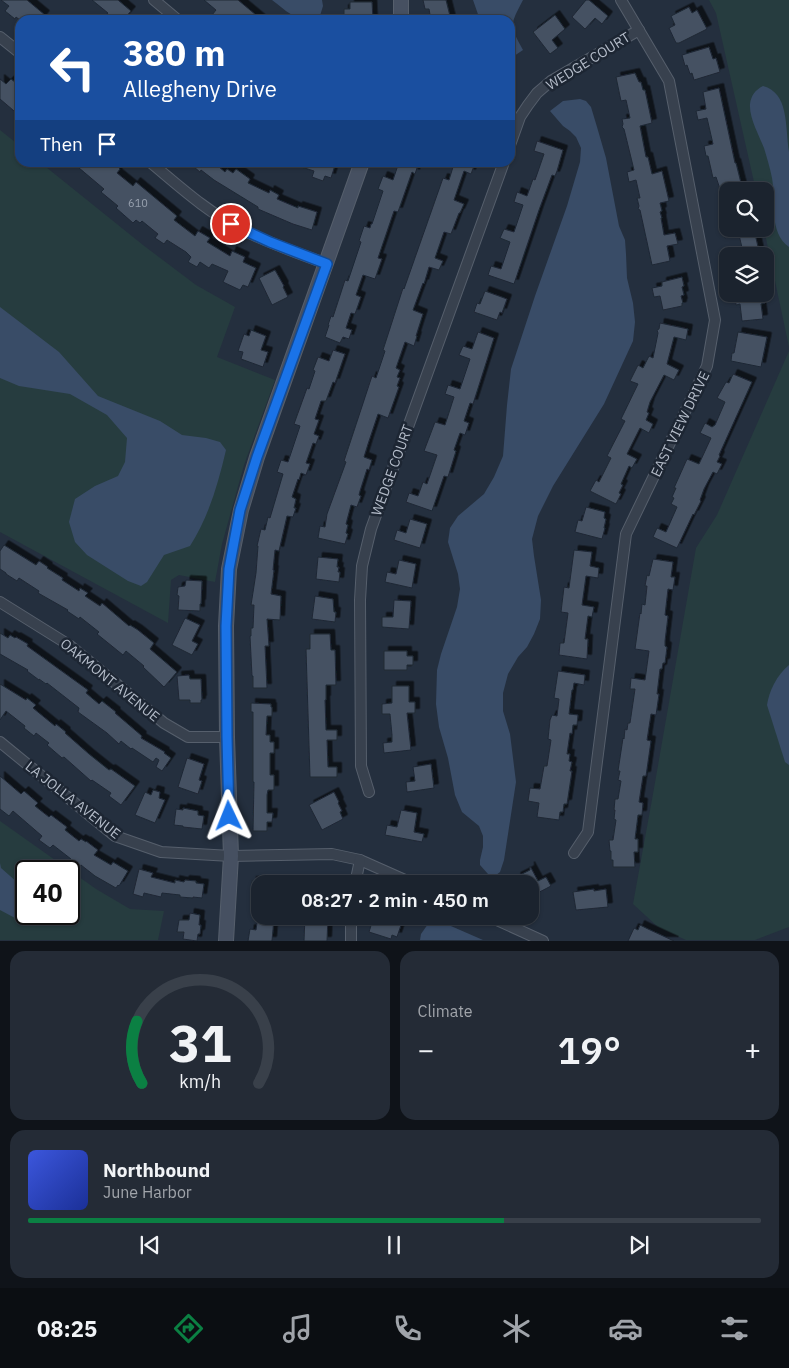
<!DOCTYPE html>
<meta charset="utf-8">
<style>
body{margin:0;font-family:"IBM Plex Sans",sans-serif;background:#242b36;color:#f1f3f6;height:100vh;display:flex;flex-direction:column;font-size:19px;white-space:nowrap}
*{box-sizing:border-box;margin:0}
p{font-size:16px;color:#a0a4aa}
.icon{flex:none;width:28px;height:28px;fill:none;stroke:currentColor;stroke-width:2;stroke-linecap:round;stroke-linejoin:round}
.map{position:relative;height:941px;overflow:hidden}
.sheet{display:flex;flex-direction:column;gap:10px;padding:10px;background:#0f1319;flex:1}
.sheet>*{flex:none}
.banner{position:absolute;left:15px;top:15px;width:500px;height:152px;border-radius:15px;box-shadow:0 1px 4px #0004,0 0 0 1px #39404a;background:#1a4fa0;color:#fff;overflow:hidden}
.controls{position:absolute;left:719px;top:182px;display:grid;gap:10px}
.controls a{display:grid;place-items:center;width:55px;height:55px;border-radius:10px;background:#1b232e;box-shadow:0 1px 4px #0004,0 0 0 1px #39404a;font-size:25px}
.speed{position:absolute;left:15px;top:860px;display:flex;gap:10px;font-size:25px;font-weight:700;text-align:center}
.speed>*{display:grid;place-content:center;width:65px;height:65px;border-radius:50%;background:#1b232e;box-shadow:0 1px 4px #0004,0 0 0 1px #39404a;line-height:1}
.speed .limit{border:2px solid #111;border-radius:8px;background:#fff;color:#111}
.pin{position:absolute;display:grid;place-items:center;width:42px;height:42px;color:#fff;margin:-21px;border:2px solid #fff;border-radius:50%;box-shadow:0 1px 5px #0007}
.me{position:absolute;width:55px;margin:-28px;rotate:358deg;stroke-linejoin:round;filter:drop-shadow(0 0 4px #0008)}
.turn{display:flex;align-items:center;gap:18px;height:105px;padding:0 25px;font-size:22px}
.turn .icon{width:65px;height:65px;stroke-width:2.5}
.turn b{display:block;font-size:35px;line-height:42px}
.then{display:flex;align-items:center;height:48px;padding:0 25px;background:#0003;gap:10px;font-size:19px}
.big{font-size:38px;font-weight:600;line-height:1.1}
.sheet .widget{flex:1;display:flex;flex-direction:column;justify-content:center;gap:8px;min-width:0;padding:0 18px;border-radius:15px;background:#242b36}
.sheet .dial{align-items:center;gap:0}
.dial svg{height:130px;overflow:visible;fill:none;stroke:#39404a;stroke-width:7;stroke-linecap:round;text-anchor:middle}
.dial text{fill:#f1f3f6;stroke:none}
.song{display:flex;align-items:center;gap:15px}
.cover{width:60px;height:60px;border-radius:8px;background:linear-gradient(135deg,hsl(230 70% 55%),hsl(230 70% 35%))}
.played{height:5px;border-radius:2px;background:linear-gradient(90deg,#0b8043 65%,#39404a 65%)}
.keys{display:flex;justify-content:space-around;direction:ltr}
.heat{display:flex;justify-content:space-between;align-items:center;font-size:28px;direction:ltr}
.sheet .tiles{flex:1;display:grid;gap:10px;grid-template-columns:1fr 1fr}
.widget:last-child{grid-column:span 2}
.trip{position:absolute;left:251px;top:875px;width:288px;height:50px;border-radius:15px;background:#1b232e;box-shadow:0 1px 4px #0004,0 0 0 1px #39404a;font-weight:600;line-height:50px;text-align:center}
.tabs{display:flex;height:80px;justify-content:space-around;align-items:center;background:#0b0e12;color:#a0a4aa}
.tabs .icon{width:35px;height:35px}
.tabs .current{color:#0b8043}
.tabs b{font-size:22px;color:#f1f3f6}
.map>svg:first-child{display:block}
.green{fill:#263c3f;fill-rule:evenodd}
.water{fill:#394c67}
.building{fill:#455162;stroke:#1f2835;filter:url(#shadow)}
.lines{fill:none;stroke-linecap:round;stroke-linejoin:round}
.street-casing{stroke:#565f6c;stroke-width:12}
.secondary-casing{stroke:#565f6c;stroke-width:16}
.street{stroke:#38414e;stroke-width:10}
.secondary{stroke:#465061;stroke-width:14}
.route-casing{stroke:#114b97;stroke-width:12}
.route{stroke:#1a73e8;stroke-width:9}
.labels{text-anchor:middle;stroke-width:5;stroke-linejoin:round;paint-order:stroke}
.number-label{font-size:11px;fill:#98a1af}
.street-label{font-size:14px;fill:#b4bcc9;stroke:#1d2633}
</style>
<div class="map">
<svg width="789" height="941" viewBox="0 0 789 941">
<defs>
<filter id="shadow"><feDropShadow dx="4.5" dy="-4.5" stdDeviation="0" flood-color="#0009"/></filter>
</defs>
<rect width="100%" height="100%" fill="#242f3e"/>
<g class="green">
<path d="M709 0H789V347L764 229H765V191H756L716 13Z"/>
<path d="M0 130 20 146V162L41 163 143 245 196 285 235 307 217 357 275 380 244 465 222 544 215 582 179 575 171 580 168 623 0 532Z"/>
<path d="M789 351V927L755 940H686L658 927 633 904 653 794 696 548 717 515Z"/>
<path d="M0 821 96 889 130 909 164 911 158 940H0ZM26 871H69V914H26Z"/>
</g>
<g class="water">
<path d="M272 0H322L323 6 319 19C296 22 289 13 272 0Z"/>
<path d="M473 0H523C510 25 509 25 523 50L514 56H510V20H480Z"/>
<path d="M763 86C789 93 785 125 789 152V247C768 232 776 200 772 178 770 168 767 158 764 148 759 135 749 118 750 104 751 96 755 90 763 86Z"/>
<path d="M580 99 586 101 591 107 597 127 606 158 619 226 625 240 626 254 627 278 633 303 635 322 633 341 604 404 553 486 538 516 532 539 534 556 541 600 540 619 534 634 527 647 518 657 508 674 503 693V711L510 734 516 782 504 860 500 872 495 876 488 874 480 865V860L483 847V836L479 826 462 812 455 795 448 758 439 727 436 704 437 670 441 654 457 607 460 589 458 574 448 542 450 528 458 516 484 494 494 477 503 456 507 405 511 369 535 296 567 206 580 162 581 148 576 137 570 131 563 126 550 111 563 101Z"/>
<path d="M0 307 59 352 98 396 160 421 182 435 206 438 220 442 226 450C218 484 209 516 190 546L164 555 147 582 141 586 128 581 87 555 75 542 69 522 75 499 95 486 118 476 125 462 127 438 107 415 70 394 19 386 0 378Z"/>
<path d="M789 665V765L785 762 767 705C769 691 777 675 789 665Z"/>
<path d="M0 863 1 868 26 890V914H50L26 918H15L0 910Z"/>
<path d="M444 923 483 940H420L421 934 428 924Z"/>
</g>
<g class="building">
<path d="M1 0H27L45 15 41 20H20L16 17 15 19 5 11 9 6Z"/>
<path d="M92 0H118L131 11 123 20H102L108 13Z"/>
<path d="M204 0H238L262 20H218L212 15 216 10Z"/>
<path d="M423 0H446L451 20H431L429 9H425Z"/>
<path d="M586 0H589L608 16 602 24 595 18 585 29 572 17Z"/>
<path d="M350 2H372L373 20H344V9H350Z"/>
<path d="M689 7 692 13 697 10 707 29 679 43H676L669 28 675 25 671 16Z"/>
<path d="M555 15 565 29 552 40 558 48 550 54 533 32Z"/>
<path d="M709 47 713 59 716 58 720 72 694 80 692 73 690 74 687 65 685 66 682 55Z"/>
<path d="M635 73 639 82H641L643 90H645L652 123 640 126 646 157H648L652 174 662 171 669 201 660 203 662 211 660 212 662 218H661L664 235 675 233 678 244 667 246 670 261 652 265 640 210 638 209 639 206 637 198H640L636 180 629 182 627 172 634 170 624 129 622 127 623 124 622 119 630 118 626 100 621 101 616 77Z"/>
<path d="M0 79 6 84 11 79 20 86V116L0 99Z"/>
<path d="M719 88 735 163H736L743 191 721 192 716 177 713 178 708 156H706L704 146 713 144 707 118 698 120 696 111 706 109 703 92Z"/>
<path d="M537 141 563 150 557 171 555 176 552 175 539 210 514 284 488 275 491 266 501 269 510 242 500 238 504 229 514 232 523 205 514 202 517 192 527 196 533 179 535 180 544 154 534 151Z"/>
<path d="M72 162H113L120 169 117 173 133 186 136 182 177 216 174 220 195 236 198 231 210 238 207 242 230 256 232 251 245 257 243 262 256 268 248 287 243 285 240 290 223 282 228 271 212 264 209 268 200 262 197 267 188 262 191 257 186 252 167 240 164 244 155 238 158 234 142 221 140 223 136 220 133 223 116 208 118 206 101 192 104 189Z"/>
<path d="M188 162H213L225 172 227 169 233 173 236 169 250 179 248 183 269 193 270 190 279 195 277 199 298 208V206L317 212 312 230 293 224 258 209V207L214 180 201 170 200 172Z"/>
<path d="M292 162H336L331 178 325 176 323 181 312 177 314 171 292 164Z"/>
<path d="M399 162H419L415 174 412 172 398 212 394 211 378 258 382 259 375 279 363 275 356 295 361 297 355 314 351 313 346 328 352 330 349 339 343 337 340 343 325 337 329 325H328L331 316 333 317 345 280 348 281 361 242 359 241 364 226 370 228 371 224H372L383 191 378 189 383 176 393 180Z"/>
<path d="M443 162H470L469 165 474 166 471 174 464 171 454 200 464 204 460 213H459L451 234 444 232 435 258 443 261 439 270 429 267 424 284 423 283 413 310 423 314 416 336H417L414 346 405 342 396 368 400 370 397 377 400 378 397 386 399 387 388 418 378 414 368 444 364 457 372 460 369 470 367 469 360 491 359 495 361 496 357 507 351 505 346 524 348 525 346 533 348 534 345 544 318 538 320 526 325 527 327 514 346 462 344 461 372 376 376 378 385 351 383 350 403 288 404 289 443 178 449 180 453 167 443 164Z"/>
<path d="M723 229H754L760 256H744L739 235 725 238Z"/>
<path d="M275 270 284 286 283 287 288 297 272 305 259 278Z"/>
<path d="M682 277 684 286 682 287 684 295 681 296 683 303H682V306L663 310 660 296 654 297 652 288 662 286V282Z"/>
<path d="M485 291 507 299 502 313 500 312 497 320 474 312 477 303 480 304Z"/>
<path d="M735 294H764L765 303 761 304 763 319 742 321 740 304 736 305Z"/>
<path d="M660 323 688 329 686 340 674 337 667 364 679 370 674 380 664 375 650 402 647 412 649 413 646 420 653 424 649 433 640 428 627 454 637 459 632 468 629 466 621 484 623 485 619 493 621 494 616 504 590 491 596 480 599 482 611 458 607 456 625 421 621 419 638 384 630 381 638 365 643 368 649 356 653 358 658 333 657 330 659 329Z"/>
<path d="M251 330 266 336 261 350 268 352 263 367 241 359 243 352 238 351 244 334 249 336Z"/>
<path d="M478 332 494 338 473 404 470 403 464 421 469 423 465 435 460 433 454 450 456 451 448 477 444 476 432 511 406 502 409 493 418 496 423 482 427 484 437 455 424 451 435 422 445 425 454 397 445 394 448 385 460 389 470 359 459 355 463 346 472 349Z"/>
<path d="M738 332 767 337 761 367 731 361 732 353H734Z"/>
<path d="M333 350 345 354 335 383 333 382 326 401H321L315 419 319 420 314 434 319 436 316 444 313 443 306 463 310 464 306 475 301 473 299 480 298 479 292 497 296 499 294 508H296L293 517 287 516 279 551 275 550 273 570H274L271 594 281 596 280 620 267 619 269 646H265L267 688H253V676H252L250 636H251V628H253L254 605H251L256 573 258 546H257L261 529 265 530 268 517 270 518 283 474 277 472 281 460 288 462 300 426 294 424 307 388 309 389 315 371 313 370 318 357 329 361Z"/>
<path d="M733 374 752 382 719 455 720 456 717 462 722 464 717 474 713 472 704 489 700 500 701 501 694 515 693 514 677 548 653 537 657 528 666 532 677 507 671 504 674 498 672 497 676 488H674L687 459 699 464 711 438 700 433 705 423 712 427 715 425 725 402 717 398 726 382 729 383Z"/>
<path d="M586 507 605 512 604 518 606 519 604 528H605L602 539 575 532 578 520 582 521Z"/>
<path d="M410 519 427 524 420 548 394 540 397 530 406 533Z"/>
<path d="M4 545 36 565 39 561 48 567 47 568 63 578 62 580 79 591 80 588 88 593 85 596 100 606 102 603 129 626 130 625 138 630 154 643 150 649 177 672 164 687 143 667 144 666 126 651 123 655 97 634 99 632 80 617 79 619 67 611 68 610 38 593 39 591 19 578 17 581 6 574V573L0 569V551Z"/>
<path d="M574 550 592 552 590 566 599 568 598 578 586 576 582 605 594 607 592 617 588 616 585 639H588L587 659 559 655 560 643H564L568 613 561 612 564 587 569 588Z"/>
<path d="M318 557 338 559 337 567H339L338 572H340L339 582 316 579Z"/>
<path d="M653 559 673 562 671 577H675L673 590 668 589 665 615 668 616 665 641V646L667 647 665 663H663L662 669H660L657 694H659L656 715 651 714 647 740 651 741 646 776H643L639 802 643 803 642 815H638L635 839H638V852H634L635 867H613V860H611V851H610L609 840H613L616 820 614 819 615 810H614L615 799H618L621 781 618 780 620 771H618L623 738 624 739 625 729 627 730 628 723H630L635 689H630L631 678 645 680 649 651 635 649 640 613 641 614 642 604 645 605 647 586H645L647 575 649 576Z"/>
<path d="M399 560 416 564 412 588 385 582 387 572 396 574Z"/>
<path d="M186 580 202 581 201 604H200V611L178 610 179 596 177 595 178 587 185 586Z"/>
<path d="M315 596 333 599 334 612H336L335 622 312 619Z"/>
<path d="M394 600 411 601 409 629 382 627V617H393Z"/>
<path d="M185 618 200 625 192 641 198 644 192 655 172 645Z"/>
<path d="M0 633 8 638 10 635 15 638 16 637 28 644 27 646 88 690 86 693 99 704 102 701 116 712 115 713 142 736 141 738 165 752 164 753 171 758 162 771 156 767 159 760 156 758 153 762 132 748 131 749 121 741 119 744 107 733 78 712 79 708 47 683 46 684 39 679V680L27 671 28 670 0 654Z"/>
<path d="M310 634H330L331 650H335L336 685H326V700H325L326 730H337V740H327L328 767H337V777H310L306 649H310Z"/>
<path d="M384 651H407V656H413V665H407V670H384Z"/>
<path d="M558 671 585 675 584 685 574 683 573 690H572L569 714 578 715 577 725H573L572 734 570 733 567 754H570L569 761 572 762 570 771H572L567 804H564L563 812H560L559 820 537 817 539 803 528 801 530 788 540 789 544 766H547L551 740 548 739 550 720 552 715 557 716 559 699 554 698Z"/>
<path d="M189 675 190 679H201L202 700H201V703H190V700H179L177 676Z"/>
<path d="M0 684 26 700 27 698 36 705 33 708 55 726 56 724 66 732 65 733 89 754 109 770 111 769 135 786 121 805 109 796 111 793 92 780 91 781 64 757 62 758 47 745 49 743 36 733 34 736 24 728 25 726 6 711 0 720Z"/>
<path d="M392 686H409V702H415V713H407L411 750 384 753 383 743 392 742V735L390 714H382V704L392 703Z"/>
<path d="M251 703 271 704V707H272V716H267L266 735H270V742H274V753H270V775H274V790H268L267 795V813H273L272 822H267V831H253L254 782H253V712H251Z"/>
<path d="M187 758 204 764 199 780 202 781 198 794 178 787Z"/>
<path d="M431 764 434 788 407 792 406 782 415 781 413 767Z"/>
<path d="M0 776 21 794 24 791 38 803 35 806 49 817 51 815 67 827 65 830 79 841 81 839 86 842V841L98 850 94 855 111 865 113 862 128 871 119 886 118 885 116 888 95 876 81 865 78 869 69 862 71 859 53 845 50 848 39 840 42 836 13 811 9 816 0 809Z"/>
<path d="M153 790 160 792 159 798 165 800 155 823 135 815 145 792 151 795Z"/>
<path d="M334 792 339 802 338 803 342 811 340 812 343 819 322 830 309 805Z"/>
<path d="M183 808 198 811V815L204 816 202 829 183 827V826L174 825 176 809 183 810Z"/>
<path d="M401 810 417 813 414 832 424 834 422 842 385 835 387 825 397 827Z"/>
<path d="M530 866 538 881 546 877 551 886 530 897V884H520L516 877 530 870Z"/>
<path d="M139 869 153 873 151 877 175 883V880L184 882 185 880 196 881V883L204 884 202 898 193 897V898L180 897V895L162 893 161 897 144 893 143 897 133 894Z"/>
<rect x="252" y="881" width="8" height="20"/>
<path d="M594 889V891L606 889 608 907 576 910 573 892Z"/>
<path d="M190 913 200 915 199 925H201L200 934H198L197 941 183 939 184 932H177L179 920H189Z"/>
<path d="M258 916 274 918 272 941H248L250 929 256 930Z"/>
<path d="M305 916H328L327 941H304Z"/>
<path d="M374 916H404L397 937 392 935 391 939 369 932Z"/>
<path d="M640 925 648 929 674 941H628L634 928 638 930Z"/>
</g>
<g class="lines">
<g class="street-casing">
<g id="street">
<path d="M154 0 178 20"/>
<path d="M0 37 20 53"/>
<path d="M510 145 520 117 528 105 537 93 551 81 639 30"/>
<path d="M150 162C179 186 207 212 241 229 268 243 298 253 327 264"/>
<path d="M0 602 69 645 164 723 188 737H227"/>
<path d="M0 742 115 836 161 852 231 856 332 854 360 860 414 884"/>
<path d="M369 792 361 766 360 600 362 566 371 529 504 162"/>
<path d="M574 853 588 832 626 534 707 366 715 320 669 81 621 0"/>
<path d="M355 884 360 860"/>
<path d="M488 916 543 941"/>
<path d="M351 941V916"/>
</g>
</g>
<g class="secondary-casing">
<g id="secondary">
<path d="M401 0V20"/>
<path d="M226 941 231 856 227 737 226 626 229 569 241 510 257 457 362 162"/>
</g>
</g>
<use href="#street" class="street"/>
<use href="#secondary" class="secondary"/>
</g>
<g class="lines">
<g class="route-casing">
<path id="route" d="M229 816 227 737 226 626 229 569 240 510 257 457 327 264 270 242 231 224"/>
</g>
<use href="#route" class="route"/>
</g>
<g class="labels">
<g class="number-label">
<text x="138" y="207">610</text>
</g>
<g class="street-label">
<text transform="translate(588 61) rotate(-32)" y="5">WEDGE COURT</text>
<text transform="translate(680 424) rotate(-64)" y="5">EAST VIEW DRIVE</text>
<text transform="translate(392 470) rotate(-70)" y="5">WEDGE COURT</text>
<text transform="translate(110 680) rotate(39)" y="5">OAKMONT AVENUE</text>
<text transform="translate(73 800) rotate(38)" y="5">LA JOLLA AVENUE</text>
</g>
</g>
</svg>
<div class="controls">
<a><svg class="icon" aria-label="search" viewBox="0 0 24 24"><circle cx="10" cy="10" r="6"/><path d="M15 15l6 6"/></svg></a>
<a><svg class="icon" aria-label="layers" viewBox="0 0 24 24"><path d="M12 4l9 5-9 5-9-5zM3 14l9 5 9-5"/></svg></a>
</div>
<div class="speed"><div class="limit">40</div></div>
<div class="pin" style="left:231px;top:224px;background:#d93025"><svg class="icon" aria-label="arrive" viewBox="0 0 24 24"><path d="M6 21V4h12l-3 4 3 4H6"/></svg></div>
<svg class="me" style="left:229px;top:816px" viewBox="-20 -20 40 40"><path d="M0-17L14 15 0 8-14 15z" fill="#1a73e8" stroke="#fff" stroke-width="4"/></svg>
<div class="trip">08:27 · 2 min · 450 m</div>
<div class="banner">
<div class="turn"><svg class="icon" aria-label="left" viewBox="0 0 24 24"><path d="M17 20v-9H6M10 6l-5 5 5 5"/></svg><div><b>380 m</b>Allegheny Drive</div></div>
<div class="then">Then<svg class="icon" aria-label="arrive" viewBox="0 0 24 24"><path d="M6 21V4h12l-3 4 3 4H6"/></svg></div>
</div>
</div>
<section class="sheet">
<div class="tiles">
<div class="widget dial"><svg viewBox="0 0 100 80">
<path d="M14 69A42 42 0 1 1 86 69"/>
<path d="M14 69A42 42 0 0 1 11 31" stroke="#0b8043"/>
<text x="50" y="56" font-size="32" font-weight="700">31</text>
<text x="50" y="72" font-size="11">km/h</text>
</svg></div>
<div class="widget"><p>Climate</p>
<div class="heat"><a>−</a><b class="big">19°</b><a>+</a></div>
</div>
<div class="widget">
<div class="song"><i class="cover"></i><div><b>Northbound</b><p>June Harbor</p></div></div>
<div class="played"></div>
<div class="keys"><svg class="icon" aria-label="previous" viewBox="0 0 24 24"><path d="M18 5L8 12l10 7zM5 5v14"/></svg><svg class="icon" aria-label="pause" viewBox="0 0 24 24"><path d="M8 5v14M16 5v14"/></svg><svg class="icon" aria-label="next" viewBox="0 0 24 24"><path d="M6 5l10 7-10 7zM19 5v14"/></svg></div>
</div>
</div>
</section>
<nav class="tabs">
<b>08:25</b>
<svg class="icon current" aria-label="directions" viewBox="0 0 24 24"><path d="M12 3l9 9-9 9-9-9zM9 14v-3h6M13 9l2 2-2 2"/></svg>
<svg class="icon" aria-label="music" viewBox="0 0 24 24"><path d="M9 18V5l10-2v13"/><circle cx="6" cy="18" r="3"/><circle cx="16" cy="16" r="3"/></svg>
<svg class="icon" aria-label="phone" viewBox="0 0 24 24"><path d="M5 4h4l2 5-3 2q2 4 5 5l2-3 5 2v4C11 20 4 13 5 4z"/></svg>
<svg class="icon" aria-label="climate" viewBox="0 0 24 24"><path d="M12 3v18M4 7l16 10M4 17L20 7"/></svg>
<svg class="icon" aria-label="car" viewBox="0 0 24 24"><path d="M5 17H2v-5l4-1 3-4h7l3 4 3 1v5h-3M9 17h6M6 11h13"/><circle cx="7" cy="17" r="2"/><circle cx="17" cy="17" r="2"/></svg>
<svg class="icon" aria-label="filters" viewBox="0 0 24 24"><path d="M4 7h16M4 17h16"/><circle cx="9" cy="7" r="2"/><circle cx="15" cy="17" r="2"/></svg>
</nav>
